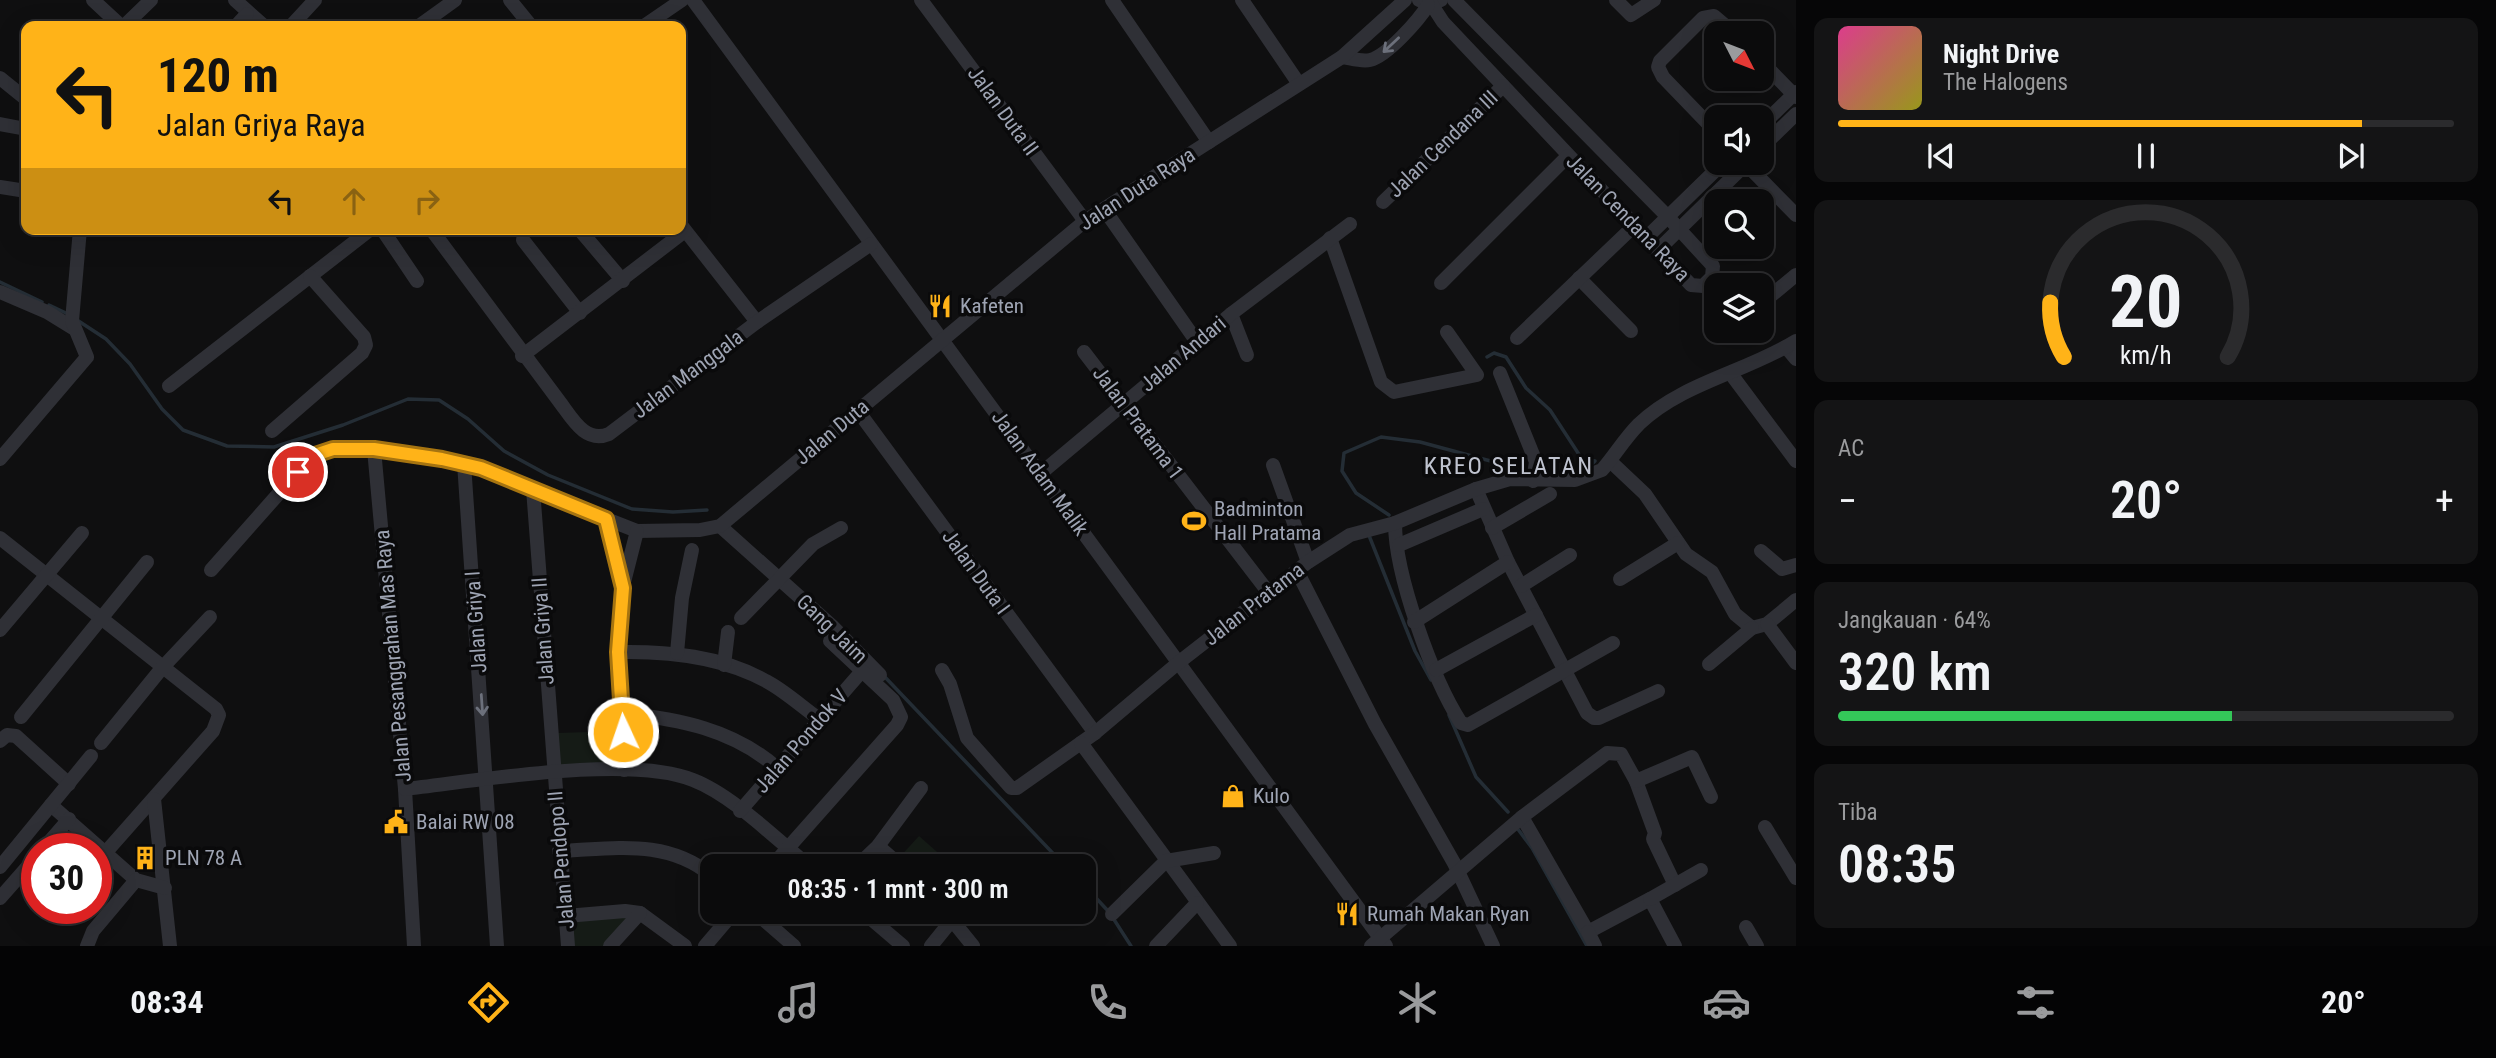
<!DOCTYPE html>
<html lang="id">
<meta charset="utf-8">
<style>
body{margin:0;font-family:"Roboto Condensed",sans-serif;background:#141415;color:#f1f3f6;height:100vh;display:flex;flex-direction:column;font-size:26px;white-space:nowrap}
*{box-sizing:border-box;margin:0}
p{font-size:23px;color:#9a9b9d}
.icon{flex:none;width:38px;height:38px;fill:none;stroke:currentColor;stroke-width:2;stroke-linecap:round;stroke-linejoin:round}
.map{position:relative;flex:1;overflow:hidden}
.details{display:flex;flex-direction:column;gap:18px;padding:18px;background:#060607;width:700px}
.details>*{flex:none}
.banner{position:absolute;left:21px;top:21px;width:665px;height:214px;border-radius:14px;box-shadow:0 7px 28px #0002,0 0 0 2px #2b2b2d;background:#ffb318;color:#111;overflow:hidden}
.needle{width:46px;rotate:132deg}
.controls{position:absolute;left:1704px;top:21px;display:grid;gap:14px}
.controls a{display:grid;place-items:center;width:70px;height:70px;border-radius:14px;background:#0b0b0c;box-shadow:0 7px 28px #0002,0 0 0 2px #2b2b2d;font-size:35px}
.speed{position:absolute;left:21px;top:833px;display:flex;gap:14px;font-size:35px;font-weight:700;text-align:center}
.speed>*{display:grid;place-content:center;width:91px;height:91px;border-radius:50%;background:#0b0b0c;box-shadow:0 7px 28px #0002,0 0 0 2px #2b2b2d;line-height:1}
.speed .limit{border:10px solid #d22;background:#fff;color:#111}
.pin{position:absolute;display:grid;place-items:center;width:60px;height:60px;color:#fff;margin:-30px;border:4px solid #fff;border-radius:50%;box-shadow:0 2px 7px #0007}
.me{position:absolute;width:77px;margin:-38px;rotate:357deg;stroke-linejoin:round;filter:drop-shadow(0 0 5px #0008)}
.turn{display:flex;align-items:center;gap:24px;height:147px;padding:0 21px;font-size:32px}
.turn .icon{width:91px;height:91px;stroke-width:2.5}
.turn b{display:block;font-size:49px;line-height:60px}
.lanes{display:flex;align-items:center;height:66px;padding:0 21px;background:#0003;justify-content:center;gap:35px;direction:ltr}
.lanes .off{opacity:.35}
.big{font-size:52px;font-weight:600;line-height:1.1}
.details .card{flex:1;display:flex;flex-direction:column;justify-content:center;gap:10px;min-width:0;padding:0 24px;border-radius:14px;background:#141415}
.details .dial{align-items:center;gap:0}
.dial svg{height:182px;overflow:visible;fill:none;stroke:#2b2b2d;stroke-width:7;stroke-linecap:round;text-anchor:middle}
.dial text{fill:#f1f3f6;stroke:none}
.song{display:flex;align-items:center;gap:21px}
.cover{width:84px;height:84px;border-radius:10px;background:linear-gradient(135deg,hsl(330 70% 55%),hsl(60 70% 35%))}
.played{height:7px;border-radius:4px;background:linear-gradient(90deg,#ffb318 85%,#2b2b2d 85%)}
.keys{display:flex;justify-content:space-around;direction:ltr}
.heat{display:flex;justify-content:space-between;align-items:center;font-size:38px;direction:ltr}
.charge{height:10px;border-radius:5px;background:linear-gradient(90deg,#34c759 64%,#2b2b2d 0)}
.trip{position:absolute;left:700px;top:854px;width:396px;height:70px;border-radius:14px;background:#0b0b0c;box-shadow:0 7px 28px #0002,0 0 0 2px #2b2b2d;font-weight:600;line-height:70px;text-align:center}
.tab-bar{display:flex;height:112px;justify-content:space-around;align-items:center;background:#040405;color:#9a9b9d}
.tab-bar .icon{width:49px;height:49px}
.tab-bar .current{color:#ffb318}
.tab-bar b{font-size:32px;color:#f1f3f6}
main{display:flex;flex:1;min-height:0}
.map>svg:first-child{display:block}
.green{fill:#151b16}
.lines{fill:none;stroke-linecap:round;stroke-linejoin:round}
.stream{stroke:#242d35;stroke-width:3.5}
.minor{stroke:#2f3036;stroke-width:14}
.oneway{stroke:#6c707b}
.route-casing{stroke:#a67410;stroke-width:18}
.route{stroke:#ffb318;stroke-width:12}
.labels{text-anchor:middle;stroke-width:7;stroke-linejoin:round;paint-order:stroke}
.street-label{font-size:21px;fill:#9ea4b3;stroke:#0a0a0b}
.poi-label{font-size:21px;fill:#9ea4b3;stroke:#0a0a0b;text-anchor:start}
.quarter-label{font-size:24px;letter-spacing:2px;fill:#bfc3cf;stroke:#0a0a0b}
</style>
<main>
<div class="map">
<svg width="1796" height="946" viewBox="0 0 1796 946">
<rect width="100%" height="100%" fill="#0f0f10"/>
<g class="green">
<path d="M618 731V766L559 770 557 733Z"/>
<path d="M919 836 953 866H907L898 859Z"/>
<path d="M634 915 607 946H571L569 918Z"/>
</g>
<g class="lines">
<g class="stream">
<path d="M0 282 42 302"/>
<path d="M49 305 68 314"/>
<path d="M77 320 106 339 130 364 162 409 183 430 227 446 274 447 343 425 408 399 439 400 468 419 504 451 548 475 632 509 673 512 707 510"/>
<path d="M1487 357 1494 353 1506 357 1526 388 1550 410 1582 459 1595 461 1586 470"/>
<path d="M1389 515 1356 493 1342 471 1344 453 1381 437 1420 442 1524 470"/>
<path d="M1368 533 1415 651 1431 680"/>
<path d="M883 675 1065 866"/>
<path d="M1449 715 1476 777 1508 812"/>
<path d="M1517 828 1532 848 1587 946"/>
<path d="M1083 884 1109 912"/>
<path d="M1113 918 1131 946"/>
</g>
<g class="minor">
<path d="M93 0 121 26"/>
<path d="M235 0 264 26"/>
<path d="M510 0 531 26"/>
<path d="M693 0 1386 946"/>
<path d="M921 0 1085 221"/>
<path d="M1112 0 1209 142"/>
<path d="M1242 0 1299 84"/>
<path d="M1419 0 1430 5 1441 0"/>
<path d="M1616 0 1631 15 1654 0"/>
<path d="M1432 5 1443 22 1691 285 1703 286 1712 277 1713 266 1667 216 1454 0"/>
<path d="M124 26 151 0"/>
<path d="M236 26 247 14"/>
<path d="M291 26 315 0"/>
<path d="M419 26 455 0"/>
<path d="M644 26 682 0"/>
<path d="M1342 57C1350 58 1361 62 1370 60 1387 56 1419 20 1428 5"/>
<path d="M1762 62 1796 97"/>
<path d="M0 78 26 99"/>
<path d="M0 124 26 129"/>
<path d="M1762 125 1796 92"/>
<path d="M1717 133 1663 77 1658 67 1660 61 1703 18 1714 16 1734 33"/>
<path d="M1762 147 1796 114"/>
<path d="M1745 163 1796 215"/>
<path d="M0 187 26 191"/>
<path d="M1383 202 1503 86"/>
<path d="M1104 209 1197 342"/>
<path d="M681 225 757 322"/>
<path d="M382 229 417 281"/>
<path d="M431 229 559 401C572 418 585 444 609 434L757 322 871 244"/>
<path d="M579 229 623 281"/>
<path d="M1330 238 1381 382 1394 392 1477 375 1447 332"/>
<path d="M1646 238 1723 163"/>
<path d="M523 240 580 313"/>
<path d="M1658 250 1747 163"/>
<path d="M1579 278 1631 331"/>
<path d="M1441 283 1568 156"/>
<path d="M0 292 47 312 73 328"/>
<path d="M1762 303 1796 275"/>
<path d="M1231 314 1247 355"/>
<path d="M1517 338 1634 226"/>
<path d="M1786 347 1796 359"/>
<path d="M1084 352 1269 593"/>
<path d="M522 356 685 231"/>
<path d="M1500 373 1536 462 1533 481"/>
<path d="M1731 374 1796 461"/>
<path d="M169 386 371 229"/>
<path d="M858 411 1095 733"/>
<path d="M272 431 362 353 366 345 364 337 310 276"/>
<path d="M374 449 405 789 414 946"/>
<path d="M0 459 87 357 72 321 80 229"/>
<path d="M1610 461 1645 494 1686 554 1712 572 1735 614 1752 628 1767 624 1796 600"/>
<path d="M464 463 497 946"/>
<path d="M1273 465 1308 562"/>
<path d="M1040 474 1231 314 1350 224"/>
<path d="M533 489 568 946"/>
<path d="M1476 489 1508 562 1587 713 1594 718H1599L1658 691"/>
<path d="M606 519 623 588 618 652 624 770"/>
<path d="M1395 523C1395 574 1432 678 1461 723L1468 725 1613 643"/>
<path d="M720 526 832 626 880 675"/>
<path d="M1492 528 1550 494"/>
<path d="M0 538 216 709 219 715 213 731 106 852"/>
<path d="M1399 545 1483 509"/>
<path d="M1761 551 1782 569 1796 565"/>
<path d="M211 570 312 456 333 449H374L464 463 637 531 700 530 720 526 1085 221 1342 57 1405 0"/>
<path d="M1297 571 1375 724 1454 863 1493 946"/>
<path d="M1620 579 1678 543"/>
<path d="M623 586 637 531"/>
<path d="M1521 586 1570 555"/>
<path d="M741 618 813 544 841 528"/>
<path d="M1414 622 1508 562"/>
<path d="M1767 624 1796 663"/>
<path d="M0 630 82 533"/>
<path d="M618 652C668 651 721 656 766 681 785 691 802 707 819 719"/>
<path d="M677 653 682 598 692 550"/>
<path d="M1709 664 1752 628"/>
<path d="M724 665 728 632"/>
<path d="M942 670 950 684 967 738 1011 788H1017L1095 733 1178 663 1308 562 1350 535 1395 523 1476 489 1510 479 1575 480 1602 470C1615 455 1625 438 1639 424 1682 383 1746 372 1796 341"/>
<path d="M1436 670 1536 615"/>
<path d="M622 713C678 719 733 729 777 768"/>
<path d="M21 717 147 562"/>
<path d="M0 741 7 735 16 736 69 784"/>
<path d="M101 743 162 668 210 617"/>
<path d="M1081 743 1230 946"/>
<path d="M1636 781 1655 833 1653 839 1675 885"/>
<path d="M405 789C477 781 629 754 693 780 732 795 776 839 809 866"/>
<path d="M154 799 170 946"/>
<path d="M51 805 136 880 165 888"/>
<path d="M740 811 862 671"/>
<path d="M1522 817 1588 932 1650 899 1675 946"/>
<path d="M1765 827 1796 878"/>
<path d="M878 846 901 866"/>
<path d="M43 849 69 819"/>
<path d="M559 851C614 849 667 838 712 876"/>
<path d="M772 866 897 725 901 717 893 700 830 641"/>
<path d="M857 866 878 846 921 788"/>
<path d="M0 867 91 756"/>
<path d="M0 898 37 856"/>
<path d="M1650 899 1701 870"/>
<path d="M755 912 794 946"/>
<path d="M863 912 903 946"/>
<path d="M1112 914 1166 861 1214 853"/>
<path d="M566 916 625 911 640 913 685 946"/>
<path d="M952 920 973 946"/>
<path d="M1746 927 1757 946"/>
<path d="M1588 932 1595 946"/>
<path d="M87 946 93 931 136 880"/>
<path d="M610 946 640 913"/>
<path d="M705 946 734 912"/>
<path d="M931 946 952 920 951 912"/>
<path d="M1156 946 1197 903"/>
<path d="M1371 946 1522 817 1607 753 1621 754 1636 781 1692 757 1711 797"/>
</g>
</g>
<defs><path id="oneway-shaft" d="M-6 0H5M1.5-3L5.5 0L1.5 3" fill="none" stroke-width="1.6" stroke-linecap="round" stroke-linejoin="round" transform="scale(1.75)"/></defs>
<g class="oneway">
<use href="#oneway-shaft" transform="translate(1391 45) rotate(137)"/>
<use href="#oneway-shaft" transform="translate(482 705) rotate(86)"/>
</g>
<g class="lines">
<g class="route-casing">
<path id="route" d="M298 472 312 456 333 449H374L442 459 481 468 606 519 623 588 618 652 623 732"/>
</g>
<use href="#route" class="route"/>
</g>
<defs>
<g id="restaurant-bare" transform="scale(1.89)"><path d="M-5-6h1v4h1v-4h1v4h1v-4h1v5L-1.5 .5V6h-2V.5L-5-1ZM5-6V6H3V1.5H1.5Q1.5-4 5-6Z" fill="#ffb318" stroke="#0a0a0b" stroke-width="2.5" paint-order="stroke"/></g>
<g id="stadium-bare" transform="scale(1.89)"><path d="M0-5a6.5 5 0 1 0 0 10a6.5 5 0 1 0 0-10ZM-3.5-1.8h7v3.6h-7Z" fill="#ffb318" stroke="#0a0a0b" stroke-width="2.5" paint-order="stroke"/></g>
<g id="shop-bare" transform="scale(1.89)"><path d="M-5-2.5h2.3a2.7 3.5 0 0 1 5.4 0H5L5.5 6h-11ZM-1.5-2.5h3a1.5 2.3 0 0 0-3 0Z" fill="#ffb318" stroke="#0a0a0b" stroke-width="2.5" paint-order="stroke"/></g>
<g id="civic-bare" transform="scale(1.89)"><path d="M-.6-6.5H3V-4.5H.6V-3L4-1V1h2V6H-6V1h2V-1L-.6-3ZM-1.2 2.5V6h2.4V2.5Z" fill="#ffb318" stroke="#0a0a0b" stroke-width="2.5" paint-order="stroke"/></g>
<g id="building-bare" transform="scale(1.89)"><path d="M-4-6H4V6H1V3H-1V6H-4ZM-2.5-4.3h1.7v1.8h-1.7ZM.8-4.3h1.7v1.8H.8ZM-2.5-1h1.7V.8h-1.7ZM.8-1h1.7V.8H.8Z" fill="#ffb318" stroke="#0a0a0b" stroke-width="2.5" paint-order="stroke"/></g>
</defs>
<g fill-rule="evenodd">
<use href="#restaurant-bare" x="940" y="306"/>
<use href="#stadium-bare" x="1194" y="521"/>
<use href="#shop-bare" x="1233" y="796"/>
<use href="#civic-bare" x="396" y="822"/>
<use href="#building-bare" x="145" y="858"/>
<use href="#restaurant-bare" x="1347" y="914"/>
</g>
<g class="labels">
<g class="street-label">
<text transform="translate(1003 111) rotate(54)" y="7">Jalan Duta II</text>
<text transform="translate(1443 144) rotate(-44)" y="7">Jalan Cendana III</text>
<text transform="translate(1137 189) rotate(-33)" y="7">Jalan Duta Raya</text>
<text transform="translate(1628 218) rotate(46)" y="7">Jalan Cendana Raya</text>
<text transform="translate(1183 354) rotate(-40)" y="7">Jalan Andari</text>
<text transform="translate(688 374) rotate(-37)" y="7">Jalan Manggala</text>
<text transform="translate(1138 423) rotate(53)" y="7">Jalan Pratama 1</text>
<text transform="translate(832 432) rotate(-40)" y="7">Jalan Duta</text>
<text transform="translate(1040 473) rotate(54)" y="7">Jalan Adam Malik</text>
<text transform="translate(976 572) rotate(54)" y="7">Jalan Duta I</text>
<text transform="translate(1254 604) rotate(-38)" y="7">Jalan Pratama</text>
<text transform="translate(476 622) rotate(-94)" y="7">Jalan Griya I</text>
<text transform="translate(832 629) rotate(44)" y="7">Gang Jaim</text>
<text transform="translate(543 631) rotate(-94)" y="7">Jalan Griya II</text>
<text transform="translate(393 656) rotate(-95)" y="7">Jalan Pesanggrahan Mas Raya</text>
<text transform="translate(801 741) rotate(-49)" y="7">Jalan Pondok V</text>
<text transform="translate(561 860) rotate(-95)" y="7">Jalan Pendopo II</text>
</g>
<g class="poi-label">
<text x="960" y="313">Kafeten</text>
<text x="1214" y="516">Badminton<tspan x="1214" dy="24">Hall Pratama</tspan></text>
<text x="1253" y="803">Kulo</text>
<text x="416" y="829">Balai RW 08</text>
<text x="165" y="865">PLN 78 A</text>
<text x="1367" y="921">Rumah Makan Ryan</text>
</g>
<g class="quarter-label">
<text x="1509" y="474">KREO SELATAN</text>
</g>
</g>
</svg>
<div class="controls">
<a><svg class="needle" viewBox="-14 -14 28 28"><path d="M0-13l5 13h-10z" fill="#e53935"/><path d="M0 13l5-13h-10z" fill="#9a9b9d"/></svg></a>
<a><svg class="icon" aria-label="sound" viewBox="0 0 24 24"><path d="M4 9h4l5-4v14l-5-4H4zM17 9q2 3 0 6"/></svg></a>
<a><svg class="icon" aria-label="search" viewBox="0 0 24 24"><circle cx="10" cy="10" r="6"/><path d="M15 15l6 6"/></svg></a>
<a><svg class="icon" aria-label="layers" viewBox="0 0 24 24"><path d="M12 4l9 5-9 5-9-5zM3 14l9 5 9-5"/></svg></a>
</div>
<div class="speed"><div class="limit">30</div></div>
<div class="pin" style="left:298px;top:472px;background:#d93025"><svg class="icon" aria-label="arrive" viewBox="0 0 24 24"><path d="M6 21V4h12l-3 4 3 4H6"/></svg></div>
<svg class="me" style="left:623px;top:732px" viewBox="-20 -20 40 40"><circle r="17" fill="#ffb318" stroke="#fff" stroke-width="3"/><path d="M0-11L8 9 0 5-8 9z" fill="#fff"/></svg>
<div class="trip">08:35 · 1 mnt · 300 m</div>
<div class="banner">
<div class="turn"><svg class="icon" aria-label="left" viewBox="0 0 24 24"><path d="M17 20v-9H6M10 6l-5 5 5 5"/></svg><div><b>120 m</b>Jalan Griya Raya</div></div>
<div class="lanes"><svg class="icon" aria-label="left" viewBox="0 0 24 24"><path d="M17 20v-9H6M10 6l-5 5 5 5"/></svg><svg class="icon off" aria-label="ahead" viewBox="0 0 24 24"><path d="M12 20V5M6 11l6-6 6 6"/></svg><svg class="icon off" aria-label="right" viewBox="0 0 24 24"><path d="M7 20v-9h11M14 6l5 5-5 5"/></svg></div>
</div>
</div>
<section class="details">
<div class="card">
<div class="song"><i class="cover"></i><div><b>Night Drive</b><p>The Halogens</p></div></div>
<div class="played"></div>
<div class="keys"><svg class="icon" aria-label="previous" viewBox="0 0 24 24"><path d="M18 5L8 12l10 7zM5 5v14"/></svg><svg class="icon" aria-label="pause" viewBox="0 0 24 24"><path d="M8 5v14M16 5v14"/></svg><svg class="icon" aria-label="next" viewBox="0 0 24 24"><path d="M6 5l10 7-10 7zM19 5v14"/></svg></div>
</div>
<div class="card dial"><svg viewBox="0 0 100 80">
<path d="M14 69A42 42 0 1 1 86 69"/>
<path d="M14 69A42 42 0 0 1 8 45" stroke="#ffb318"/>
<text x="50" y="56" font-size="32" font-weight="700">20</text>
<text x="50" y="72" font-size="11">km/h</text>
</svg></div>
<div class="card"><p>AC</p>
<div class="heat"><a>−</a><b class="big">20°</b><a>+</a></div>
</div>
<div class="card"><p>Jangkauan · 64%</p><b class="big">320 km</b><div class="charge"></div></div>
<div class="card"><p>Tiba</p><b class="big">08:35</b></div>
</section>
</main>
<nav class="tab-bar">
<b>08:34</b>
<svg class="icon current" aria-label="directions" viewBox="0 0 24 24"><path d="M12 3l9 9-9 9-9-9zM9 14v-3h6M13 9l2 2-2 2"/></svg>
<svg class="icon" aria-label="music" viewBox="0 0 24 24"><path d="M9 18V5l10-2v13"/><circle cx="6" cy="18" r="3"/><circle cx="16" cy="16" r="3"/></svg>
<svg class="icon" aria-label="phone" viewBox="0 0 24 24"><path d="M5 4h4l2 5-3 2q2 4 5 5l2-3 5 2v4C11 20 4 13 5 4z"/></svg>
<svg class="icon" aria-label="climate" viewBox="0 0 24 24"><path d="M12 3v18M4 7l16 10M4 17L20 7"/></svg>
<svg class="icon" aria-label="car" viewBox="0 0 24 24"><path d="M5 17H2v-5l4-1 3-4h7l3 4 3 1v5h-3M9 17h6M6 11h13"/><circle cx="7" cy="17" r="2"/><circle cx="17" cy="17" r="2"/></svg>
<svg class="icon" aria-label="filters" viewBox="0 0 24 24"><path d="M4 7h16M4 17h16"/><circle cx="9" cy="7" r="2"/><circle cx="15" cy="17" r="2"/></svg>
<b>20°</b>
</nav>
